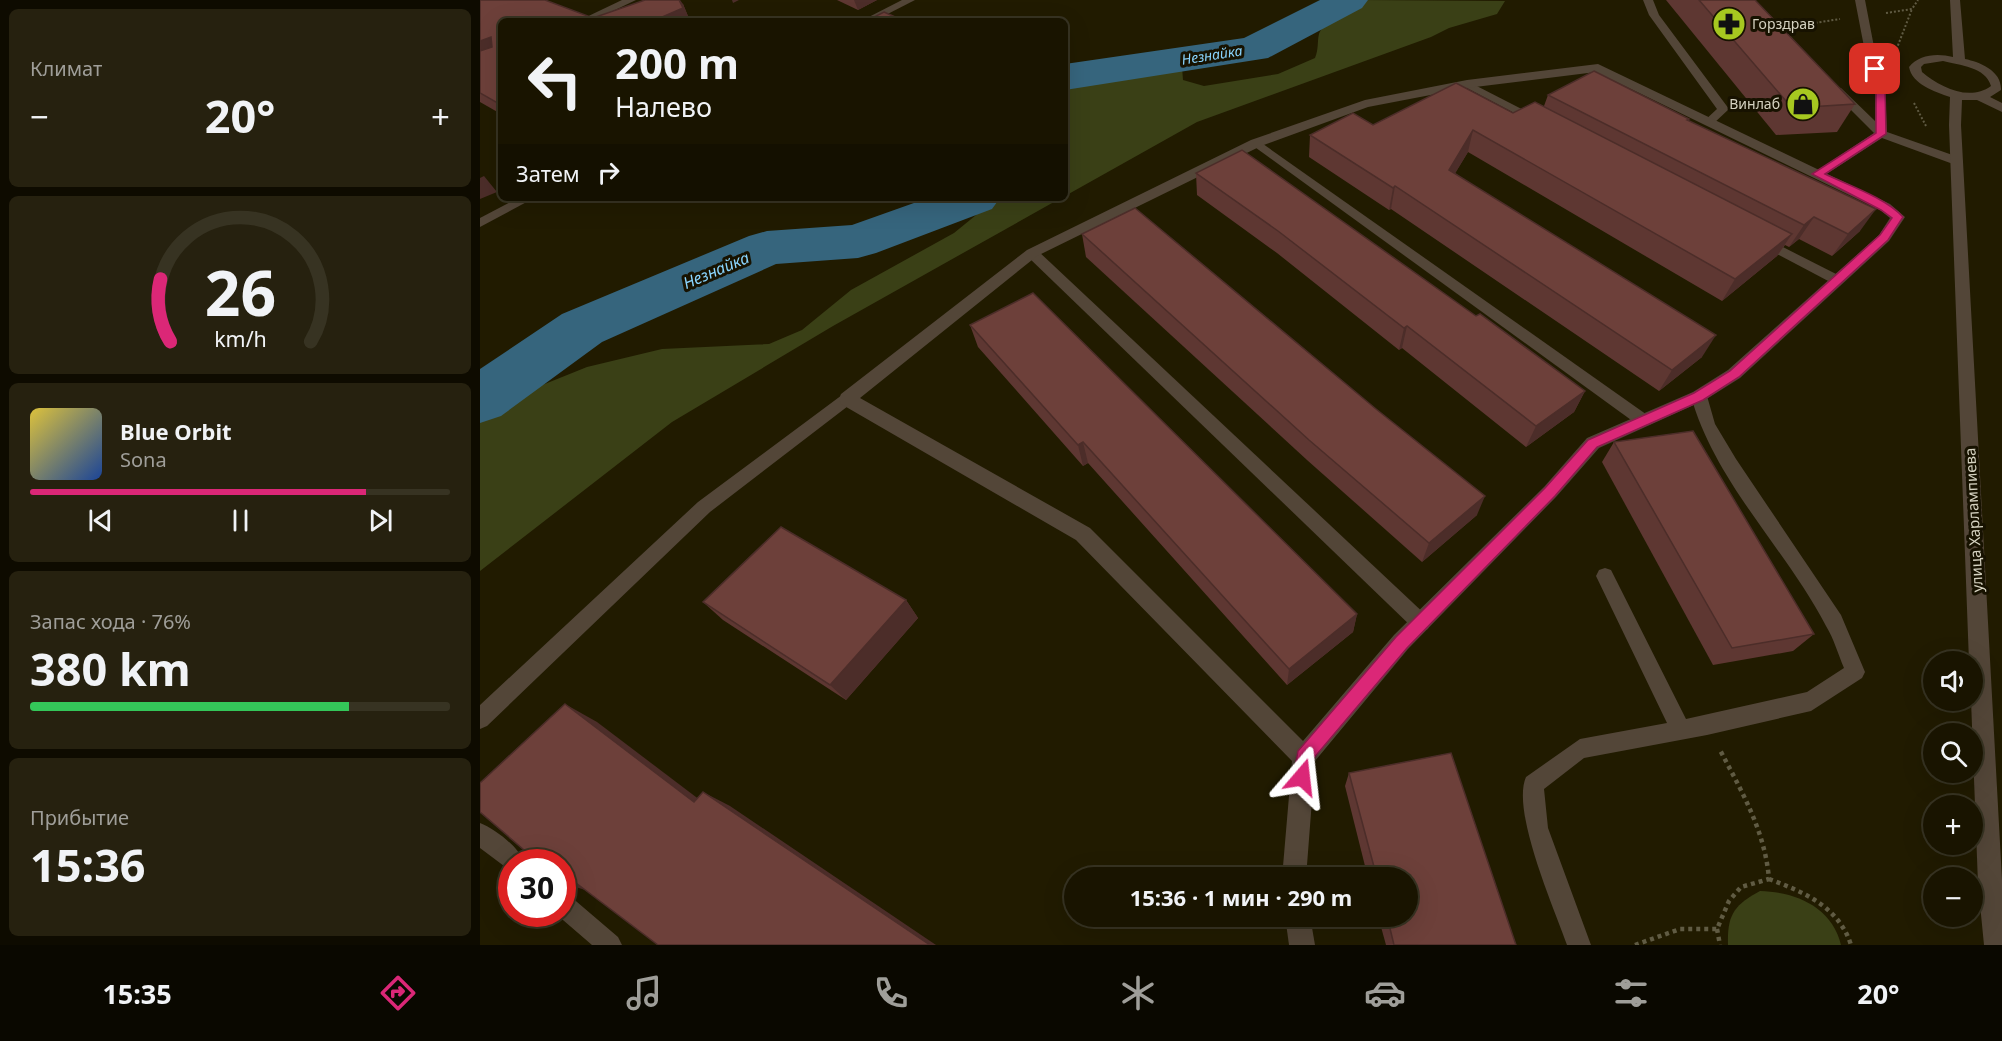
<!DOCTYPE html>
<html lang="ru">
<meta charset="utf-8">
<style>
body{margin:0;font-family:"Noto Sans",sans-serif;background:#26210f;color:#f1f3f6;height:100vh;display:flex;flex-direction:column;font-size:22px;white-space:nowrap}
*{box-sizing:border-box;margin:0}
p{font-size:20px;color:#9f9e99}
.icon{flex:none;width:33px;height:33px;fill:none;stroke:currentColor;stroke-width:2;stroke-linecap:round;stroke-linejoin:round}
.map{position:relative;flex:1;overflow:hidden}
.panel{display:flex;flex-direction:column;gap:9px;padding:9px;background:#0e0b00;width:480px}
.panel>*{flex:none}
.hud{position:absolute;left:18px;top:18px;width:570px;height:183px;border-radius:9px;box-shadow:0 6px 24px #0002,0 0 0 2px #373322;background:#191400;color:#f1f3f6;overflow:hidden}
.controls{position:absolute;left:1443px;top:651px;display:grid;gap:12px}
.controls a{display:grid;place-items:center;width:60px;height:60px;border-radius:50%;background:#191400;box-shadow:0 6px 24px #0002,0 0 0 2px #373322;font-size:30px}
.speed{position:absolute;left:18px;top:849px;display:flex;gap:12px;font-size:30px;font-weight:700;text-align:center}
.speed>*{display:grid;place-content:center;width:78px;height:78px;border-radius:50%;background:#191400;box-shadow:0 6px 24px #0002,0 0 0 2px #373322;line-height:1}
.speed .limit{border:9px solid #d22;background:#fff;color:#111}
.pin{position:absolute;display:grid;place-items:center;width:51px;height:51px;color:#fff;margin:-26px;border-radius:12px;box-shadow:0 3px 9px #0006}
.me{position:absolute;width:66px;margin:-33px;rotate:17deg;stroke-linejoin:round;filter:drop-shadow(0 0 4px #0008)}
.turn{display:flex;align-items:center;gap:21px;height:126px;padding:0 18px;font-size:27px}
.turn .icon{width:78px;height:78px;stroke-width:2.5}
.turn b{display:block;font-size:42px;line-height:51px}
.then{display:flex;align-items:center;height:57px;padding:0 18px;background:#0003;gap:12px;font-size:22px}
.big{font-size:45px;font-weight:700;line-height:1.1}
.panel .widget{flex:1;display:flex;flex-direction:column;justify-content:center;gap:9px;min-width:0;padding:0 21px;border-radius:9px;background:#26210f}
.panel .dial{align-items:center;gap:0}
.dial svg{height:156px;overflow:visible;fill:none;stroke:#373322;stroke-width:7;stroke-linecap:round;text-anchor:middle}
.dial text{fill:#f1f3f6;stroke:none}
.song{display:flex;align-items:center;gap:18px}
.cover{width:72px;height:72px;border-radius:9px;background:linear-gradient(135deg,hsl(50 70% 55%),hsl(220 70% 35%))}
.played{height:6px;border-radius:3px;background:linear-gradient(90deg,#db2777 80%,#373322 80%)}
.keys{display:flex;justify-content:space-around;direction:ltr}
.heat{display:flex;justify-content:space-between;align-items:center;font-size:33px;direction:ltr}
.charge{height:9px;border-radius:4px;background:linear-gradient(90deg,#34c759 76%,#373322 0)}
.trip{position:absolute;left:584px;top:867px;width:354px;height:60px;border-radius:30px;background:#191400;box-shadow:0 6px 24px #0002,0 0 0 2px #373322;font-weight:700;line-height:60px;text-align:center}
.tabs{display:flex;height:96px;justify-content:space-around;align-items:center;background:#0a0800;color:#9f9e99}
.tabs .icon{width:42px;height:42px}
.tabs .current{color:#db2777}
.tabs b{font-size:27px;color:#f1f3f6}
main{display:flex;flex:1;min-height:0}
.map>svg:first-child{display:block}
.green{fill:#3a4016}
.lines{fill:none;stroke-linecap:round;stroke-linejoin:round}
.river{fill:#36657d;fill-rule:evenodd}
.path-far1{stroke:#605b43;stroke-width:2;stroke-dasharray:2 2;stroke-linecap:butt}
.path{stroke:#605b43;stroke-width:4.5;stroke-dasharray:4 4;stroke-linecap:butt}
.lane{fill:#534638;fill-rule:evenodd}
.street{fill:#534638;fill-rule:evenodd}
.wall{fill:#5e3732}
.shaded-wall{fill:#4c2d29}
.building{fill:#6d403a;stroke:#4c2d29;stroke-width:1.5}
.route{fill:#db2777;stroke:#8e194d;stroke-width:1.5}
.labels{text-anchor:middle;stroke-width:6;stroke-linejoin:round;paint-order:stroke}
.far-poi-label{font-size:14px;fill:#d6d3c1;stroke:#171200;text-anchor:start}
.far-water-label{font-size:14px;font-style:italic;fill:#8ad5fe;stroke:#171200}
.street-label{font-size:15px;fill:#d6d3c1;stroke:#171200}
.water-label{font-size:16px;font-style:italic;fill:#8ad5fe;stroke:#171200}
</style>
<main>
<section class="panel">
<div class="widget"><p>Климат</p>
<div class="heat"><a>−</a><b class="big">20°</b><a>+</a></div>
</div>
<div class="widget dial"><svg viewBox="0 0 100 80">
<path d="M14 69A42 42 0 1 1 86 69"/>
<path d="M14 69A42 42 0 0 1 9 37" stroke="#db2777"/>
<text x="50" y="56" font-size="32" font-weight="700">26</text>
<text x="50" y="72" font-size="11">km/h</text>
</svg></div>
<div class="widget">
<div class="song"><i class="cover"></i><div><b>Blue Orbit</b><p>Sona</p></div></div>
<div class="played"></div>
<div class="keys"><svg class="icon" aria-label="previous" viewBox="0 0 24 24"><path d="M18 5L8 12l10 7zM5 5v14"/></svg><svg class="icon" aria-label="pause" viewBox="0 0 24 24"><path d="M8 5v14M16 5v14"/></svg><svg class="icon" aria-label="next" viewBox="0 0 24 24"><path d="M6 5l10 7-10 7zM19 5v14"/></svg></div>
</div>
<div class="widget"><p>Запас хода · 76%</p><b class="big">380 km</b><div class="charge"></div></div>
<div class="widget"><p>Прибытие</p><b class="big">15:36</b></div>
</section>
<div class="map">
<svg width="1522" height="945" viewBox="0 0 1522 945">
<rect width="100%" height="100%" fill="#211b00"/>
<g class="green">
<path d="M879 0 1025 1 1017 14 969 28 951 37 717 122 585 196V85L650 72 702 67 703 80 724 86 798 74 835 58C839 48 837 42 839 34 842 24 869 4 879 0Z"/>
<path d="M517 198H581L353 326 192 422 0 571V413L30 398 107 367 182 349 289 344 322 330 371 290 474 233Z"/>
<path d="M1280 891C1316 892 1352 907 1361 945H1248C1247 915 1254 905 1280 891Z"/>
</g>
<g class="lines">
<g class="river">
<path d="M840 0H888L882 8 788 58 585 90V64L764 38Z"/>
<path d="M448 198H520L512 209 396 253 378 258 296 264 122 342 21 416 0 423V369L82 314 269 236 287 231 372 225Z"/>
</g>
<g class="path-far1">
<path d="M1406 13 1432 9 1438 0"/>
<path d="M1296 29 1360 19"/>
<path d="M1415 53 1432 9"/>
<path d="M1434 103 1446 126"/>
</g>
<g class="path">
<path d="M1289 879C1324 892 1359 907 1371 945"/>
<path d="M1237 929 1240 945"/>
<path d="M1155 945 1200 929H1237L1249 901 1261 887 1289 879C1285 831 1262 792 1240 750"/>
</g>
<g class="lane">
<path d="M422 0H435L394 21H381Z"/>
<path d="M1163 0H1173L1179 15 1249 109 1233 124 1229 125 1223 122 1237 109 1169 15Z"/>
<path d="M1375 0H1385L1395 52 1405 86 1407 132 1481 158V164H1473L1402 138 1342 177 1338 178 1332 174 1394 133 1351 90 1357 87 1361 88 1395 121V86L1385 52Z"/>
<path d="M987 81 1061 119 1063 121 1057 124 1053 123 983 86 982 84Z"/>
<path d="M776 139 1170 417 1172 421 1170 425H1158L772 145 770 143Z"/>
<path d="M38 198H54L0 227V218Z"/>
<path d="M1281 236 1362 277 1364 280 1362 283H1352L1276 243 1274 240 1276 237Z"/>
<path d="M552 249 557 250 948 617 950 623 948 629 941 632 934 629 547 256 545 253Z"/>
<path d="M1219 390 1224 392 1227 396 1235 424 1256 459 1361 615 1385 672 1382 678 1331 711 1227 735 1104 758 1064 789 1068 828 1111 945H1087C1074 908 1031 811 1046 777L1100 739 1187 723 1116 576 1119 570 1125 568 1131 570 1206 719 1327 692 1364 668C1358 654 1354 639 1346 626 1306 549 1234 481 1211 396L1214 392Z"/>
<path d="M367 393 372 395 375 399 372 403 230 512 7 726 0 729V705L218 502 362 395Z"/>
<path d="M0 823C15 829 39 847 44 862H32V872L0 848Z"/>
<path d="M82 893 90 896 138 937 142 945H112L76 914H82Z"/>
</g>
<g class="street">
<path d="M142 0H156L112 21H98Z"/>
<path d="M1470 0H1480L1485 59C1500 62 1522 71 1521 90L1510 97 1522 103V112L1497 100H1482L1481 125 1522 880V945H1504L1498 884 1491 700 1492 662H1489L1469 125 1470 97C1455 92 1432 84 1429 67 1439 54 1458 53 1473 57ZM1463 61C1479 65 1506 67 1511 86 1489 102 1460 87 1442 72L1441 67 1444 64Z"/>
<path d="M1118 64 1410 204 1425 217 1409 241 1260 378 1225 400 1119 448 1076 497 928 649 835 761 826 878H802L812 761 596 540 361 404 359 399 361 394 547 250 771 140 885 100 987 80ZM1116 72 1400 210 1410 218 1399 235 1248 370 1213 392 1107 438 1064 487 914 635 823 741 610 528 380 398 557 256 781 146 888 107 987 88Z"/>
<path d="M805 916H830L835 945H809Z"/>
</g>
</g>
<g class="wall">
<path d="M0 0 113 18 203 4 210 21H21V114L0 102Z"/>
<path d="M357 0H397L378 10Z"/>
<path d="M1186 0H1275L1375 104 1357 132 1296 135Z"/>
<path d="M1068 95 1208 120 1380 231 1352 256 1319 239 1309 247 1305 245 1297 256 1242 301 988 152 975 173 1222 357 1179 391 911 209 909 210 829 157 830 135 893 125 1033 113 1064 106Z"/>
<path d="M716 173 996 316 1105 391 1094 412 1046 447 922 348 919 350 797 253 717 195Z"/>
<path d="M602 234 997 515 942 562 827 460 606 257Z"/>
<path d="M490 325 877 614 873 632 807 685 608 463 603 466 498 347Z"/>
<path d="M1134 442 1334 634 1313 651 1233 665 1122 462Z"/>
<path d="M426 600 438 618 366 700 243 620 223 602Z"/>
<path d="M869 773 1036 945H906L898 916H927V878H888L865 786Z"/>
</g>
<g class="shaded-wall">
<path d="M199 0H200L203 4 210 21H184L182 17Z"/>
<path d="M252 0H259L253 3Z"/>
<path d="M374 0H397L378 10Z"/>
<path d="M11 37 21 50 0 60V41Z"/>
<path d="M993 130 988 152 964 192 969 170Z"/>
<path d="M4 176 17 192 0 199V178Z"/>
<path d="M915 186 911 209 909 210 913 188Z"/>
<path d="M1396 209 1380 231 1352 256 1368 234Z"/>
<path d="M1334 217 1319 239 1309 247 1324 225Z"/>
<path d="M1312 234 1297 256 1242 301 1255 279Z"/>
<path d="M927 326 922 348 919 350 924 328Z"/>
<path d="M1236 335 1222 357 1179 391 1192 370Z"/>
<path d="M1105 391 1094 412 1046 447 1056 426Z"/>
<path d="M603 442 608 463 603 466 598 445Z"/>
<path d="M1005 496 997 515 942 562 949 543Z"/>
<path d="M426 600 438 618 366 700 350 685Z"/>
<path d="M877 614 873 632 807 685 809 669Z"/>
<path d="M85 704 117 722 241 816 214 802Z"/>
<path d="M223 792 250 806 456 945H450Z"/>
<path d="M88 877 118 894 83 883Z"/>
</g>
<g class="building">
<path d="M0 0H65L113 18 165 0H199L203 8 182 17 190 21H21V105L0 93V51L12 47 11 37 0 41Z"/>
<path d="M1219 0H1275L1375 104 1312 108Z"/>
<path d="M404 12 424 21H386Z"/>
<path d="M1114 71 1209 119 1207 120 1396 209 1368 234 1334 217 1324 225 1068 95Z"/>
<path d="M976 83 1033 113 1055 102 1312 234 1255 279 993 130 969 170 1236 335 1192 370 915 186 913 188 830 135 873 113 893 125Z"/>
<path d="M762 150 996 316 1000 314 1105 391 1056 426 927 326 924 328 798 231 716 173Z"/>
<path d="M655 208 896 409 1005 496 949 543 829 440 602 234Z"/>
<path d="M553 293 877 614 809 669 603 442 598 445 490 325Z"/>
<path d="M1213 431 1334 634 1252 648 1134 442Z"/>
<path d="M301 527 426 600 350 685 223 602Z"/>
<path d="M85 704 214 802 223 792 450 945H178L88 877 83 883 82 862H58L0 812V783Z"/>
<path d="M971 753 1036 945H914L907 916H927V878H897L869 773Z"/>
</g>
<path class="route" d="M1392 67 1400 69 1405 86 1406 134 1345 174C1368 185 1406 198 1423 217L1408 240 1259 377 1223 400 1117 447 1075 496 927 648 832 760 828 783 822 786 816 783 813 777 818 751 916 637 1065 488 1108 440 1214 393 1250 371 1400 235 1412 218 1401 210 1332 174 1396 133V86Z"/>
<defs>
<g id="pharmacy-disc" transform="scale(1.725)"><circle r="9.5" fill="#a6c820" stroke="#171200"/><path d="M-2-6h4v4h4v4h-4v4h-4v-4h-4v-4h4Z" fill="#111"/></g>
<g id="shop-disc" transform="scale(1.725)"><circle r="9.5" fill="#a6c820" stroke="#171200"/><path d="M-5-2.5h2.3a2.7 3.5 0 0 1 5.4 0H5L5.5 6h-11ZM-1.5-2.5h3a1.5 2.3 0 0 0-3 0Z" fill="#111"/></g>
</defs>
<g fill-rule="evenodd">
<use href="#pharmacy-disc" x="1249" y="24"/>
<use href="#shop-disc" x="1323" y="104"/>
</g>
<g class="labels">
<g class="far-poi-label">
<text x="1272" y="29">Горздрав</text>
<text x="1300" y="109" text-anchor="end">Винлаб</text>
</g>
<g class="far-water-label">
<text transform="translate(732 55) rotate(-9)" y="5">Незнайка</text>
</g>
<g class="street-label">
<text transform="translate(1494 520) rotate(-93)" y="5">улица Харлампиева</text>
</g>
<g class="water-label">
<text transform="translate(236 270) rotate(-23)" y="6">Незнайка</text>
</g>
</g>
</svg>
<div class="controls">
<a><svg class="icon" aria-label="sound" viewBox="0 0 24 24"><path d="M4 9h4l5-4v14l-5-4H4zM17 9q2 3 0 6"/></svg></a>
<a><svg class="icon" aria-label="search" viewBox="0 0 24 24"><circle cx="10" cy="10" r="6"/><path d="M15 15l6 6"/></svg></a>
<a>+</a>
<a>−</a>
</div>
<div class="speed"><div class="limit">30</div></div>
<div class="pin" style="left:1395px;top:69px;background:#d93025"><svg class="icon" aria-label="arrive" viewBox="0 0 24 24"><path d="M6 21V4h12l-3 4 3 4H6"/></svg></div>
<svg class="me" style="left:822px;top:777px" viewBox="-20 -20 40 40"><path d="M0-17L14 15 0 8-14 15z" fill="#db2777" stroke="#fff" stroke-width="4"/></svg>
<div class="trip">15:36 · 1 мин · 290 m</div>
<div class="hud">
<div class="turn"><svg class="icon" aria-label="left" viewBox="0 0 24 24"><path d="M17 20v-9H6M10 6l-5 5 5 5"/></svg><div><b>200 m</b>Налево</div></div>
<div class="then">Затем<svg class="icon" aria-label="right" viewBox="0 0 24 24"><path d="M7 20v-9h11M14 6l5 5-5 5"/></svg></div>
</div>
</div>
</main>
<nav class="tabs">
<b>15:35</b>
<svg class="icon current" aria-label="directions" viewBox="0 0 24 24"><path d="M12 3l9 9-9 9-9-9zM9 14v-3h6M13 9l2 2-2 2"/></svg>
<svg class="icon" aria-label="music" viewBox="0 0 24 24"><path d="M9 18V5l10-2v13"/><circle cx="6" cy="18" r="3"/><circle cx="16" cy="16" r="3"/></svg>
<svg class="icon" aria-label="phone" viewBox="0 0 24 24"><path d="M5 4h4l2 5-3 2q2 4 5 5l2-3 5 2v4C11 20 4 13 5 4z"/></svg>
<svg class="icon" aria-label="climate" viewBox="0 0 24 24"><path d="M12 3v18M4 7l16 10M4 17L20 7"/></svg>
<svg class="icon" aria-label="car" viewBox="0 0 24 24"><path d="M5 17H2v-5l4-1 3-4h7l3 4 3 1v5h-3M9 17h6M6 11h13"/><circle cx="7" cy="17" r="2"/><circle cx="17" cy="17" r="2"/></svg>
<svg class="icon" aria-label="filters" viewBox="0 0 24 24"><path d="M4 7h16M4 17h16"/><circle cx="9" cy="7" r="2"/><circle cx="15" cy="17" r="2"/></svg>
<b>20°</b>
</nav>
